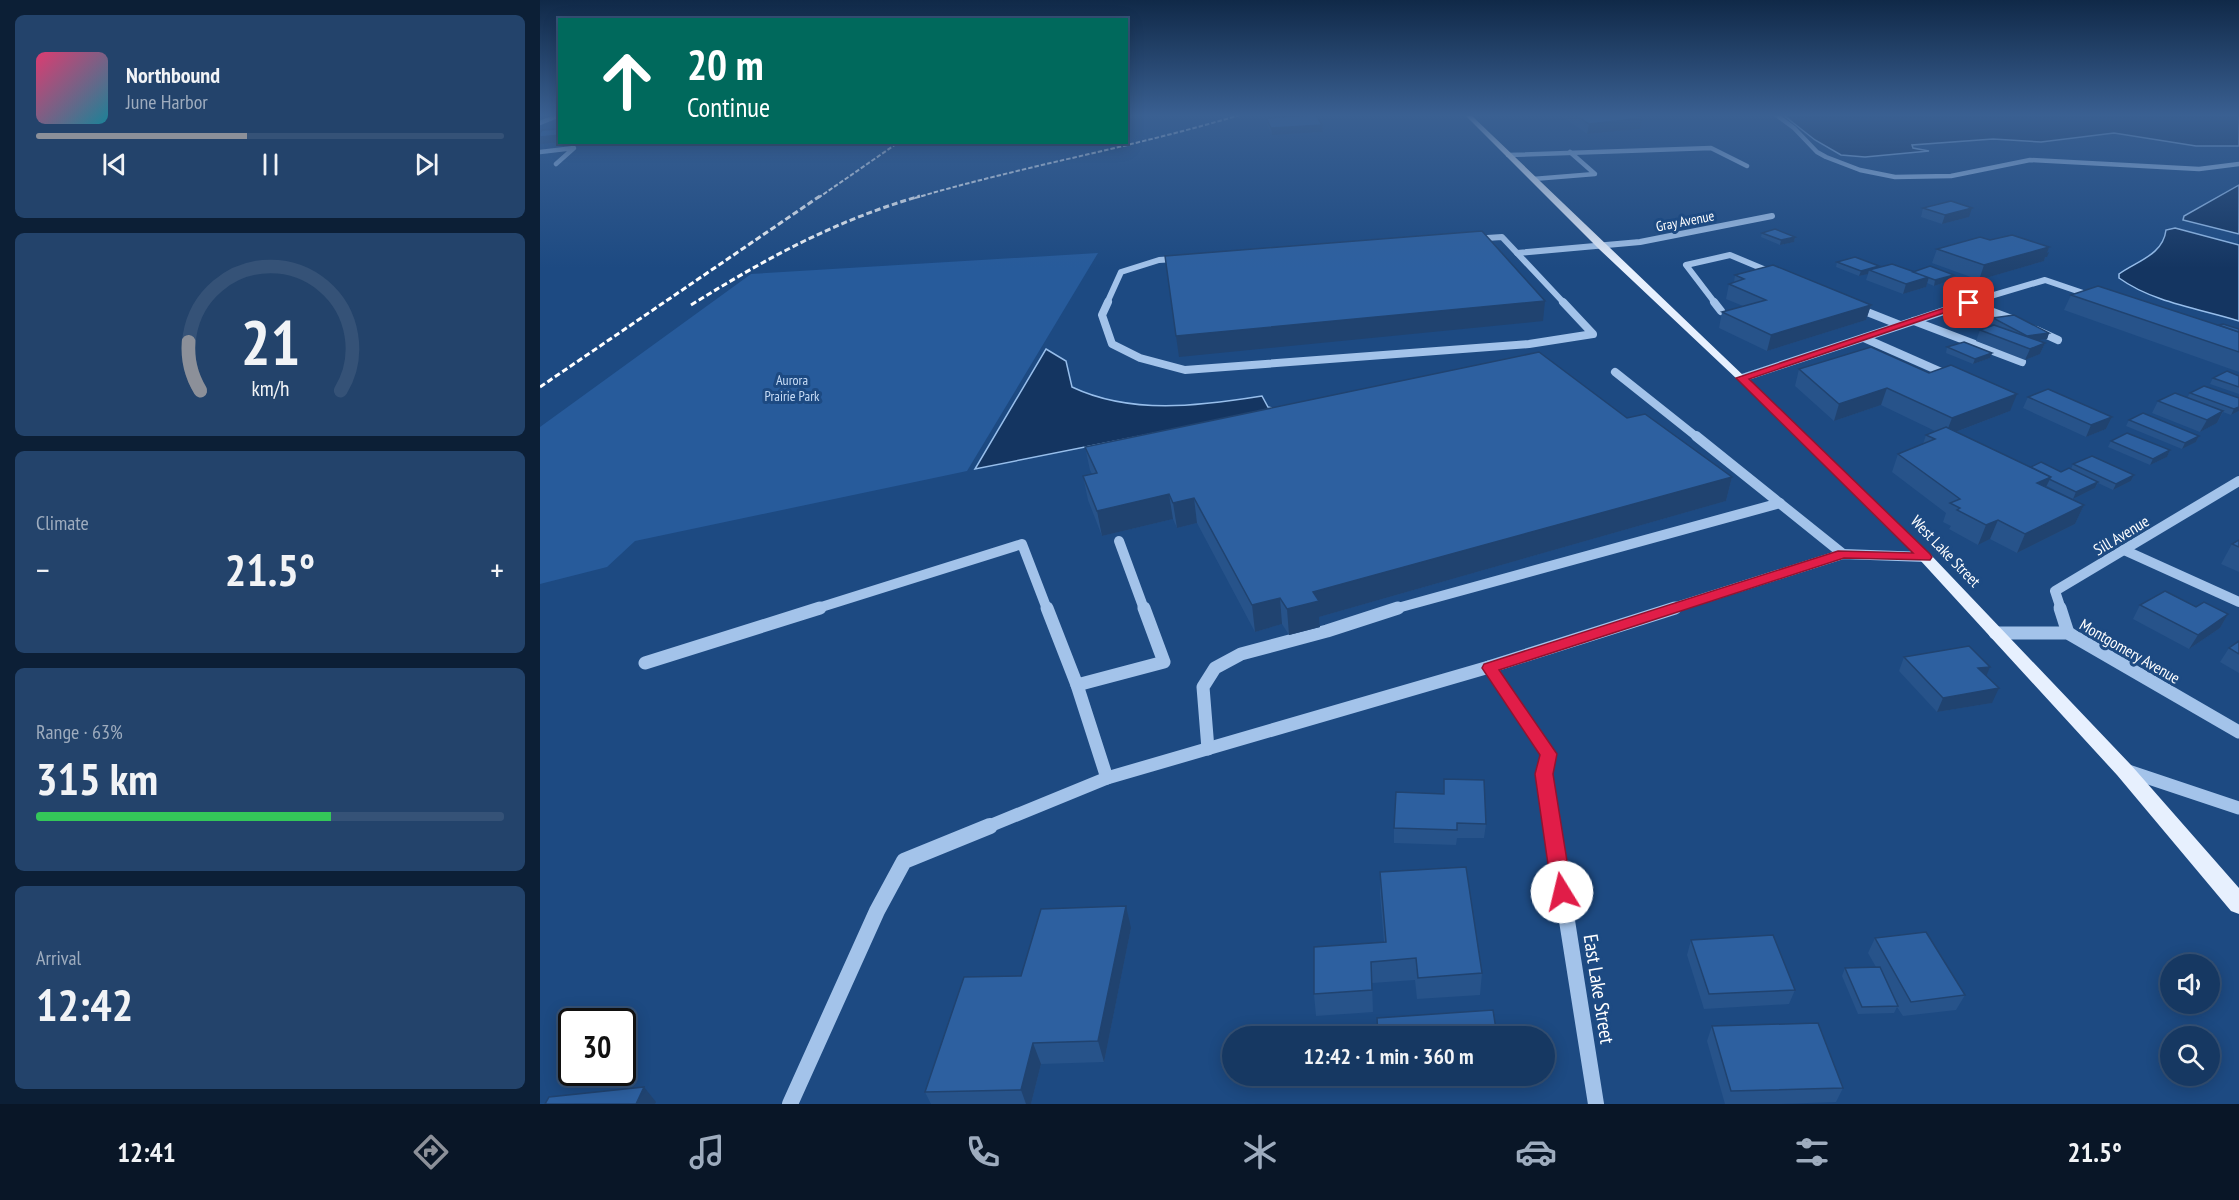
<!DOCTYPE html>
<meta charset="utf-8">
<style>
body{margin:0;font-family:"PT Sans Narrow",sans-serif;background:#23436b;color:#f1f3f6;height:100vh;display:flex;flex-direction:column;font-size:22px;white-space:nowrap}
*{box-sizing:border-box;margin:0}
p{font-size:20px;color:#9eacbe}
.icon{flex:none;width:33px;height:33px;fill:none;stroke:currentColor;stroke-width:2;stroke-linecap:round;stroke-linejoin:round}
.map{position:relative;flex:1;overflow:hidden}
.sheet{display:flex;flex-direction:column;gap:15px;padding:15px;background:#0c1f36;width:540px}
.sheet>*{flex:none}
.top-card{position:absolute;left:18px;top:18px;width:570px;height:126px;border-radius:0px;box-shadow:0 3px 15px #0003,0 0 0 2px #355277;background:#00695c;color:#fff;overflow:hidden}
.fabs{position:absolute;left:1620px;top:954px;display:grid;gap:12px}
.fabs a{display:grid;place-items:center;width:60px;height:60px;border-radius:50%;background:#163862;box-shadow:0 3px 15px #0003,0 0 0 2px #355277;font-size:30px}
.speed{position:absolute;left:18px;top:1008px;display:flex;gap:12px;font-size:30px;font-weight:700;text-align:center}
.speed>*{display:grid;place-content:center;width:78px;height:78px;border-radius:50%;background:#163862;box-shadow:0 3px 15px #0003,0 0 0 2px #355277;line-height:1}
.speed .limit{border:3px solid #111;border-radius:9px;background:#fff;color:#111}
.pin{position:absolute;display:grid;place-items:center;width:51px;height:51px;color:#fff;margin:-26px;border-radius:12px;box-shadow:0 3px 9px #0006}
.me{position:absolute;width:66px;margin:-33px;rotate:351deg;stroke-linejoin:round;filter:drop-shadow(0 0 4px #0008)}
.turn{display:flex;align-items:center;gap:21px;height:126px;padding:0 30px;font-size:27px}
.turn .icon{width:78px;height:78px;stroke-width:2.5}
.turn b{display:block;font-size:42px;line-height:51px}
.big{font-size:45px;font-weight:700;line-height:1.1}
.sheet .tile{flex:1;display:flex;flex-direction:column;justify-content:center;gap:9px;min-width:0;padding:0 21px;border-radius:9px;background:#23436b}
.sheet .dial{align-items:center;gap:0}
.dial svg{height:156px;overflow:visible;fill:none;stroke:#355277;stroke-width:7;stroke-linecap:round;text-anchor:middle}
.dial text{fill:#f1f3f6;stroke:none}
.song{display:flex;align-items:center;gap:18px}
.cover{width:72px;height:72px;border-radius:9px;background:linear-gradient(135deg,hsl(340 70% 55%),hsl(190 70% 35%))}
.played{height:6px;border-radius:3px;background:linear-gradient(90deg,#8c9099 45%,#355277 45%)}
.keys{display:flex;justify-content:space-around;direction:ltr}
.heat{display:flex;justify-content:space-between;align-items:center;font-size:33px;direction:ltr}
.charge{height:9px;border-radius:4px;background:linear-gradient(90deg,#34c759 63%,#355277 0)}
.trip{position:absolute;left:682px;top:1026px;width:333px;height:60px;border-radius:30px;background:#163862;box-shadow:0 3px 15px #0003,0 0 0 2px #355277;font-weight:700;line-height:60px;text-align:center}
.menu{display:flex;height:96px;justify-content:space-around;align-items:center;background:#091627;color:#9eacbe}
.menu .icon{width:42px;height:42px}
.menu .active{color:#8c9099}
.menu b{font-size:27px;color:#f1f3f6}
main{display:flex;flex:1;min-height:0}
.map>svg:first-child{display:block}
.green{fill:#275b9b}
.water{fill:#143561;stroke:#97beeb;stroke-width:1.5}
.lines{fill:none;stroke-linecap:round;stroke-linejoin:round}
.minor-far5{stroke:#a3c3ea;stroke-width:4.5}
.minor-far4{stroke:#a3c3ea;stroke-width:6}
.minor-far3{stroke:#a3c3ea;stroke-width:8}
.minor-far2{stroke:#a3c3ea;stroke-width:10}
.minor-far1{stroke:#a3c3ea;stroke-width:13}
.minor{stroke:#a3c3ea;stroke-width:16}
.major{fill:#e7f0fe;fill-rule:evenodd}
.rail-far1{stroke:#fff;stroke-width:2;stroke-dasharray:4.5 2;stroke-linecap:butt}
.rail{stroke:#fff;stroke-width:3;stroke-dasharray:6 3;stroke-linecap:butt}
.wall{fill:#27538a}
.shaded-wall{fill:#204370}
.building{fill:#2d60a0;stroke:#204370;stroke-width:1.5}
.route{fill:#e11d48;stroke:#92132f;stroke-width:1.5}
.labels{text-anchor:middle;stroke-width:6;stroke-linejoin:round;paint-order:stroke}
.far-street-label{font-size:14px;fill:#fff;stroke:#1d4a82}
.far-park-label{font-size:14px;fill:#c8ddf7;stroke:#1d4a82}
.street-label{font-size:16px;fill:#fff;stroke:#1d4a82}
.near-street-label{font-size:20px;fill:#fff;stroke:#1d4a82}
</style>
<main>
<section class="sheet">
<div class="tile">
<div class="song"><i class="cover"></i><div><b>Northbound</b><p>June Harbor</p></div></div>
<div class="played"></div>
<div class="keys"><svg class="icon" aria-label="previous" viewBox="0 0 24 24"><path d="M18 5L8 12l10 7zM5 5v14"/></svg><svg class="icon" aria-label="pause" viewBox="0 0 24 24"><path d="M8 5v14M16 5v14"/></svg><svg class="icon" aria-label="next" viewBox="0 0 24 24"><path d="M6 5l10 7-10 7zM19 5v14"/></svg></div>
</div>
<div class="tile dial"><svg viewBox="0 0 100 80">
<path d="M14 69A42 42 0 1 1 86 69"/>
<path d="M14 69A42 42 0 0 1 8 44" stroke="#8c9099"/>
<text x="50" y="56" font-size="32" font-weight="700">21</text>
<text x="50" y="72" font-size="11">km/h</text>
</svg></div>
<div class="tile"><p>Climate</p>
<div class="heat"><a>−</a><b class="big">21.5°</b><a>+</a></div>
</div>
<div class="tile"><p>Range · 63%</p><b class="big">315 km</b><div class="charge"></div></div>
<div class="tile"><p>Arrival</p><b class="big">12:42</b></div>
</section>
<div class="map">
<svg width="1699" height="1104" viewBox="0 0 1699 1104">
<rect width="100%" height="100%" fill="#1d4a82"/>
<path class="green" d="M558 253 427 471 95 541 67 567 0 584V427L211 274Z"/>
<g class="water">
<path d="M1242 114H1699V146H1656L1574 133 1501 142 1453 139 1372 145 1373 148 1389 151 1325 157 1301 155 1275 140Z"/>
<path d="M1699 185V234L1643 220 1644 216Z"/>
<path d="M1635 228 1699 245V321C1660 309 1612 302 1579 278V274C1597 261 1623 255 1626 230Z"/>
<path d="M506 349 526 361 532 387C591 415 659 406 722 396L728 407 736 409 435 469Z"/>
</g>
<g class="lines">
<g class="minor-far5">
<path d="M1235 114 1254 128 1277 152 1286 157 1320 170 1355 177 1411 176 1490 160 1659 169 1699 164"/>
<path d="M0 123 20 115"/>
<path d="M0 152 34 148 16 164"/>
<path d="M968 155 1171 148 1207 166"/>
<path d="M993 179 1055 174 1030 152"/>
</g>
<g class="minor-far4">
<path d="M977 253 1100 242 1232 216"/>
<path d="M567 303 581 272 619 260 962 237 1024 303"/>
<path d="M1175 303 1146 265 1190 255 1233 273"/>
<path d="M1427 303 1505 280 1552 296"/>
</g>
<g class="minor-far3">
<path d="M568 302 562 315 572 344 600 358 645 370 989 344 1053 334 1023 302"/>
<path d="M1174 302 1181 311"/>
<path d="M1429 303 1477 321"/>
<path d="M1317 308 1360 325"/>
<path d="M1374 321 1482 362"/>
<path d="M1496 330 1518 340"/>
<path d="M1324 338 1408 375"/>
<path d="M1075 372 1158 438"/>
<path d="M1202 378 1431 302"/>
</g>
<g class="minor-far2">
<path d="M1156 436 1303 554"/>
<path d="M579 541 604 609"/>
<path d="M1584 550 1699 602"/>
<path d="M275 609 482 544 507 609"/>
<path d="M854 609 1240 503"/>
<path d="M1130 609 1303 554 1385 557"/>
<path d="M1521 609 1515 591 1699 481"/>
</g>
<g class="minor-far1">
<path d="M507 608 537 685"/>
<path d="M1520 608 1528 633"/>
<path d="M1455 633H1528L1699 732"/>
<path d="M105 663 280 608"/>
<path d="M949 667 1008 754 1004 774 1012 827"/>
<path d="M668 749 663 687 675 668 701 654 787 631 858 608"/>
<path d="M1588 771 1699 808"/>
<path d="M567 778 537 685 624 662 604 608"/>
<path d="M447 827 567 778 949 667 1135 608"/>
</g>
<g class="minor">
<path d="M1012 826 1056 1104"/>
<path d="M250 1104 337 911 364 861 450 826"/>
</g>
<path class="major" d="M924 114H930L1390 554 1591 765 1699 888V914L1691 911 1577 775 1380 560 1198 380 1059 249Z"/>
<g class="rail-far1">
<path d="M278 198 359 142"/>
<path d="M375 198C483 166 595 147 703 114"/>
</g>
<g class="rail">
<path d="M151 305C227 258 294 221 380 196"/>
<path d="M0 387 280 196"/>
</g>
</g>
<g class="wall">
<path d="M1019 114H1094L1100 129 1047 134Z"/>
<path d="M726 118 782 125 783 132 732 135 727 125Z"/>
<path d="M1383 208 1429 217 1402 224 1381 217Z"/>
<path d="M1222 233 1255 237 1254 242 1240 245 1221 237Z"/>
<path d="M1450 240 1507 251V257H1505L1504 261 1439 280 1392 263 1397 249Z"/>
<path d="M1297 262 1339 266V268L1373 272 1414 275 1412 280 1394 286 1387 283 1386 287 1363 294 1326 280 1328 274 1319 276 1296 267Z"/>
<path d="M1195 275 1331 305 1326 320 1227 351 1179 328 1182 312 1203 306 1186 299 1189 284 1194 282Z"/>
<path d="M1531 295 1699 329V372L1524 310Z"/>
<path d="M1453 318 1509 333 1507 339 1496 340 1505 343 1500 354 1485 360 1436 341 1440 330 1454 325 1451 323Z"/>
<path d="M1407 347 1452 353 1450 358 1433 364 1406 353Z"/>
<path d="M1259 369 1470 411 1416 432 1491 467 1521 472 1531 469 1533 464 1594 475 1591 481 1573 490 1558 483 1555 488 1533 499 1507 486 1506 487 1544 505 1535 524 1477 553 1450 539 1438 545 1409 529 1411 526 1403 522 1406 513 1352 472 1358 454 1383 444 1386 435 1395 431 1341 405 1294 421 1255 386Z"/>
<path d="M1699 376V394L1670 384 1673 378Z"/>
<path d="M1650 393 1699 411 1691 415 1683 412 1677 423 1660 432 1612 413 1618 401 1647 398Z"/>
<path d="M1488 397 1572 417 1566 429 1546 437 1483 408Z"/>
<path d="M1087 418 1192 477 1186 501 779 617 780 627 749 635 742 624 715 632 657 523 637 528 633 519 562 536 548 500 543 476 552 474 550 470 545 447Z"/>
<path d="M1589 420 1659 436 1656 442 1642 449 1586 426Z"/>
<path d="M1571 441 1630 450 1627 457 1610 465 1568 447Z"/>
<path d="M1699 540V572L1681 564 1692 544Z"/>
<path d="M1600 605 1656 607 1688 614 1680 628 1649 649 1593 619Z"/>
<path d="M1699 641V673L1680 662 1689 648Z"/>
<path d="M1364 657 1446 676 1452 703 1397 712 1359 671Z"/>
<path d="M904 779 946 824 944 838H917L916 845 854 843V828L903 794Z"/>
<path d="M840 872 942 973 940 995 877 999 875 980 832 983 833 1012 776 1016 774 994 844 942 840 894Z"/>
<path d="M591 928 564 1062 501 1064 491 1104H391L385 1092Z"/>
<path d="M1335 938 1425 995 1416 1010 1363 1016 1357 1007 1354 1013 1318 1014 1302 976 1305 968 1336 967 1328 953Z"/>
<path d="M1151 940 1255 990 1249 1004 1164 1009 1147 955Z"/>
<path d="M1172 1026 1303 1088 1296 1102 1240 1104H1185L1167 1041Z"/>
<path d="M840 1076H960L841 1086Z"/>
</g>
<g class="shaded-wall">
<path d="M1102 118 1100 129 1047 134 1049 124Z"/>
<path d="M782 125 783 132 732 135 731 128Z"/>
<path d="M20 135V142H22L0 144V137Z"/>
<path d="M1432 208 1429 217 1402 224 1405 215Z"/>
<path d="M1255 237 1254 242 1240 245 1241 240Z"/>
<path d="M1509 247 1507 253 1509 252 1507 257H1505L1504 261 1439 280 1444 265Z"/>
<path d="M1339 266 1337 271 1329 270 1328 274 1319 276 1321 271Z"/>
<path d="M1414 275 1412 280 1394 286 1395 280Z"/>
<path d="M1389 277 1386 287 1363 294 1366 284Z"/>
<path d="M1005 301 1003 321 639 357 636 336Z"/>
<path d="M1331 305 1326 320 1227 351 1231 335Z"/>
<path d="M1509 333 1507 339 1485 342 1487 336Z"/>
<path d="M1505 343 1500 354 1485 360 1490 349Z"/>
<path d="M1452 353 1450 358 1433 364 1435 359Z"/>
<path d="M1347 388 1341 405 1294 421 1299 404Z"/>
<path d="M1477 394 1470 411 1405 436 1412 418Z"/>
<path d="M1699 407V411L1691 415 1694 409Z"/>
<path d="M1683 411 1677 423 1660 432 1667 420Z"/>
<path d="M1572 417 1566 429 1546 437 1551 425Z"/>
<path d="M1659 436 1656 442 1642 449 1645 443Z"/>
<path d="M1630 450 1627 457 1610 465 1613 459Z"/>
<path d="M1594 475 1591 481 1573 490 1576 484Z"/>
<path d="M1192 477 1186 501 779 617 780 627 749 635 747 609 773 592Z"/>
<path d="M1511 477 1502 495 1497 483Z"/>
<path d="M1558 482 1555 488 1533 499 1536 492Z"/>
<path d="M629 494 633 519 562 536 557 511Z"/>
<path d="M654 498 657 523 637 528 633 503Z"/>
<path d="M1544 505 1535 524 1477 553 1485 534Z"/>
<path d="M1458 520 1450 539 1438 545 1446 525Z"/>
<path d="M740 598 742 624 715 632 712 605Z"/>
<path d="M1688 614 1680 628 1649 649 1658 635Z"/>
<path d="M1450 667 1444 681 1438 668Z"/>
<path d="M1459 688 1452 703 1397 712 1403 698Z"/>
<path d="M586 906 591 928 564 1062 558 1041Z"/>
<path d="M493 1043 501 1064 491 1104H486L481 1090Z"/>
<path d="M104 1087 116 1102 115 1104H96Z"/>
</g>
<g class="building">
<path d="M1034 114H1094L1102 118 1049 124Z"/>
<path d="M776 115 782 125 731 128 726 118Z"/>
<path d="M20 129V135L0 137V133L2 130Z"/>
<path d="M1411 201 1432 208 1405 215 1383 208Z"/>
<path d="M1235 229 1255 237 1241 240 1222 233Z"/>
<path d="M942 231 1005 301 636 336 625 256Z"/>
<path d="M1472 235 1509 247 1444 265 1397 249 1440 237 1450 240Z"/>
<path d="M1315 257 1339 266 1321 271 1297 262Z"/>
<path d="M1352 264 1389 277 1366 284 1329 270Z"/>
<path d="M1233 265 1331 305 1231 335 1182 312 1226 300 1189 284 1204 279 1195 275Z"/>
<path d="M1390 266 1414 275 1395 280 1373 272Z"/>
<path d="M1558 286 1699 332V352L1531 295Z"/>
<path d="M1474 315 1509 333 1487 336 1453 318Z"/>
<path d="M1683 324 1699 329V332L1679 325Z"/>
<path d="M1454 325 1505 343 1490 349 1440 330Z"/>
<path d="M1424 342 1452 353 1435 359 1407 347Z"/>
<path d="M1331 347 1389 373 1411 365 1477 394 1412 418 1347 388 1299 404 1259 369Z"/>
<path d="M999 352 1087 418 1105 414 1192 477 773 592 779 601 747 609 740 598 712 605 654 498 633 503 629 494 557 511 543 476 557 473 545 447Z"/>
<path d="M1687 371 1699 376V387L1673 378Z"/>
<path d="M1664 386 1699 398V407L1694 409 1650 393Z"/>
<path d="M1508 389 1572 417 1551 425 1488 397Z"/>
<path d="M1635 393 1683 411 1667 420 1618 401Z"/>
<path d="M1603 413 1659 436 1645 443 1589 420Z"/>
<path d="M1406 427 1511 477 1497 483 1544 505 1485 534 1458 520 1446 525 1417 510 1420 508 1410 503 1420 499 1358 454 1395 439 1386 435Z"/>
<path d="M1587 433 1630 450 1613 459 1571 441Z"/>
<path d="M1552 456 1594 475 1576 484 1533 464Z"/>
<path d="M1501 462 1521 472 1529 468 1558 482 1536 492 1509 479 1511 477 1491 467Z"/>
<path d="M1699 540V547L1692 544Z"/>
<path d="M1625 591 1656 607 1664 602 1688 614 1658 635 1600 605Z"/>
<path d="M1699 641V654L1689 648Z"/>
<path d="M1429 646 1450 667 1438 668 1459 688 1403 698 1364 657Z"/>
<path d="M904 779 944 780 946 824 917 823V830L854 828 856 792 904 794Z"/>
<path d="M926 867 942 973 878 978 876 958 831 962 832 990 774 994V947L846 942 840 872Z"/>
<path d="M586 906 558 1041 493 1043 481 1090 385 1092 424 977 481 976 501 909Z"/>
<path d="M1386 932 1425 995 1371 1002 1335 938Z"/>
<path d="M1233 935 1255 990 1169 994 1151 940Z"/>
<path d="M1340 967 1358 1006 1322 1007 1305 968Z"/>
<path d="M953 1010 957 1036H838L837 1018Z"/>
<path d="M1278 1023 1303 1088 1191 1091 1172 1026Z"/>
<path d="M104 1087 96 1104H5L9 1097Z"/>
</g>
<linearGradient id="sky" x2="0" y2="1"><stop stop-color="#102948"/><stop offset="0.43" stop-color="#3a6092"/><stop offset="1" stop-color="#3a6092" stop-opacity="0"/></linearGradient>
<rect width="1699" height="268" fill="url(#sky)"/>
<path class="route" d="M1425 301 1433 303 1209 379 1390 554 1392 557 1390 560 1304 558 959 670 1017 754 1013 774 1032 892 1029 898 1022 901 1015 898 1012 892 995 774 1000 755 942 668 944 664 1298 551 1373 553 1196 378Z"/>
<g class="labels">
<g class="far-street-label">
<text transform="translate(1145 221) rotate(-11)" y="5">Gray Avenue</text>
</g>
<g class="far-park-label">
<text x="252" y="385">Aurora<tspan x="252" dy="16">Prairie Park</tspan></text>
</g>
<g class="street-label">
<text transform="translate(1581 535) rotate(-31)" y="6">Sill Avenue</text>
<text transform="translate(1406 551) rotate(46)" y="6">West Lake Street</text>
<text transform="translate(1590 651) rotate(30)" y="6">Montgomery Avenue</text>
</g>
<g class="near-street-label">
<text transform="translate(1059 989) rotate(81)" y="7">East Lake Street</text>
</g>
</g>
</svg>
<div class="fabs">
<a><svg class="icon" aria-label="sound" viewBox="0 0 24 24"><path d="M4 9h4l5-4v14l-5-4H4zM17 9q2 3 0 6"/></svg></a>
<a><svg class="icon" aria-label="search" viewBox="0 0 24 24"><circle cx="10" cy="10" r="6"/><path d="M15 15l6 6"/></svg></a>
</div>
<div class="speed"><div class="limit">30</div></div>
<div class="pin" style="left:1429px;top:303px;background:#d93025"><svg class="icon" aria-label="arrive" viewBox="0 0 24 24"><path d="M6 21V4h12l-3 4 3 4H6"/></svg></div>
<svg class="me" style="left:1022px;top:892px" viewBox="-20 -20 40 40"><circle r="19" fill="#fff"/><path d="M0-13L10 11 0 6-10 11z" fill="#e11d48"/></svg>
<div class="trip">12:42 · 1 min · 360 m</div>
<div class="top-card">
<div class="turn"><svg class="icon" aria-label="ahead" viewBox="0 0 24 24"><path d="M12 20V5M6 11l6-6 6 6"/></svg><div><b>20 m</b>Continue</div></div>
</div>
</div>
</main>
<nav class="menu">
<b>12:41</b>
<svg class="icon active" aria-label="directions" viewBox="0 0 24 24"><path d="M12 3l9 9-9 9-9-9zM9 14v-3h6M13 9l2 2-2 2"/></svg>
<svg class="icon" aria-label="music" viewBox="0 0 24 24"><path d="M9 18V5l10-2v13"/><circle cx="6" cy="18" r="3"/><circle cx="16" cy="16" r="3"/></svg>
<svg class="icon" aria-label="phone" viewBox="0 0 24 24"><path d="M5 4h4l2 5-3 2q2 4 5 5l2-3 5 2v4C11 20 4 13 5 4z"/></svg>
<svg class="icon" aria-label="climate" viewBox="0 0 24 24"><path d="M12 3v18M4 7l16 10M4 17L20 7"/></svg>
<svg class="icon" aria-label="car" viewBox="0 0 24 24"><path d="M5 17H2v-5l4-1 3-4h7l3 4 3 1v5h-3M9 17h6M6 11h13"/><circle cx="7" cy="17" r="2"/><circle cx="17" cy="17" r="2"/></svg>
<svg class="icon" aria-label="filters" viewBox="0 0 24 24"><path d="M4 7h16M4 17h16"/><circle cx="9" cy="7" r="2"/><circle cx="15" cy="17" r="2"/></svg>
<b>21.5°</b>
</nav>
